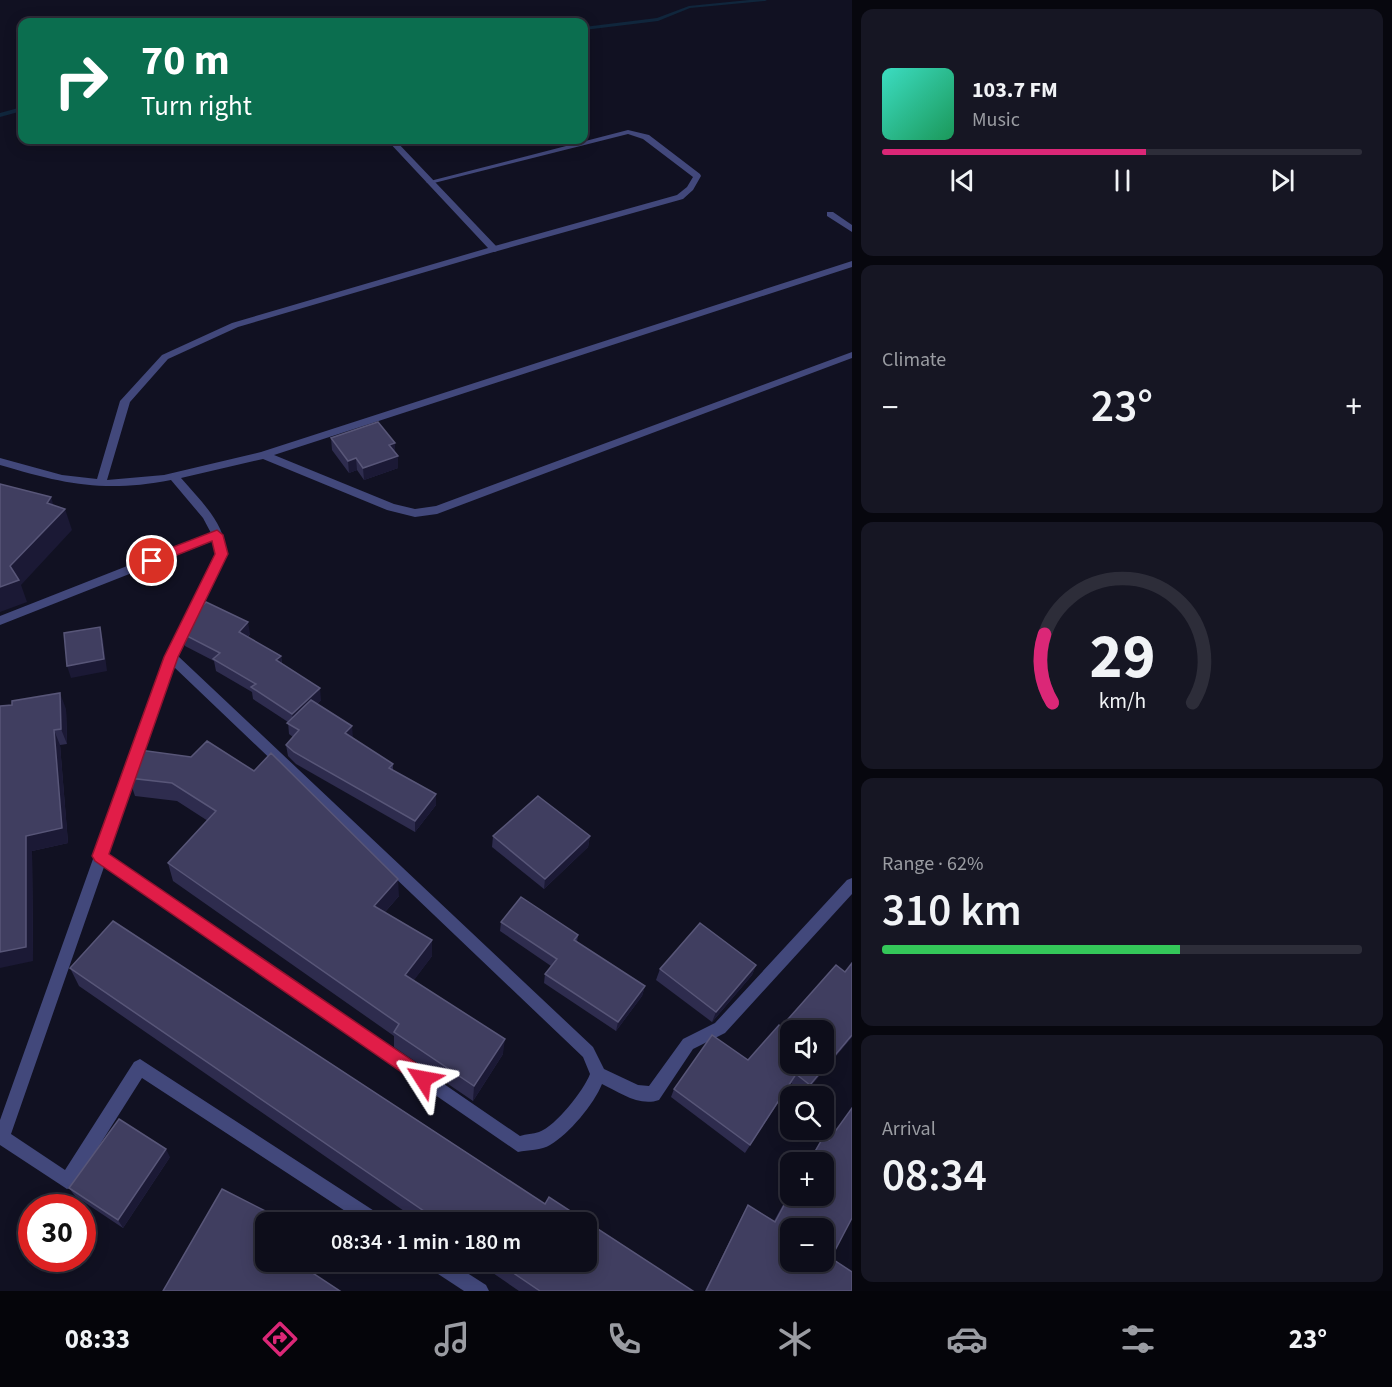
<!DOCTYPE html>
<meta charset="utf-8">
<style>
body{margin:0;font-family:"Source Sans 3",sans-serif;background:#161623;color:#f1f3f6;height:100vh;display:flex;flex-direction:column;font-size:22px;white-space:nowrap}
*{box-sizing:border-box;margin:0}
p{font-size:20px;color:#9a9ca2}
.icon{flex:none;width:33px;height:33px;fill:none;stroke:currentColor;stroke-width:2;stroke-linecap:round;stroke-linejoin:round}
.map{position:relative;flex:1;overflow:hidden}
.panel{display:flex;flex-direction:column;gap:9px;padding:9px;background:#07070e;width:540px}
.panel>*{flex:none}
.banner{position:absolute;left:18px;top:18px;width:570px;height:126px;border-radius:12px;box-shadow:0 3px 15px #0003,0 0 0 2px #2d2d39;background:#0b6e4f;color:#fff;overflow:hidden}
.buttons{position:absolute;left:780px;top:1020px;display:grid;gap:12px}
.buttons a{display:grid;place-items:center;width:54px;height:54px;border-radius:12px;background:#0d0d1a;box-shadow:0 3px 15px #0003,0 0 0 2px #2d2d39;font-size:30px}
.speed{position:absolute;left:18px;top:1194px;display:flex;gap:12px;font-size:30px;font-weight:700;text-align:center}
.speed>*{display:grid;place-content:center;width:78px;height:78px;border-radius:50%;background:#0d0d1a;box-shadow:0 3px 15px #0003,0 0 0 2px #2d2d39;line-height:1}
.speed .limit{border:9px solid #d22;background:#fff;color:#111}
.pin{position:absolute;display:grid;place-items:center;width:51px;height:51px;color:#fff;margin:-26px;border:3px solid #fff;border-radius:50%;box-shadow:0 2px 6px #0007}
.me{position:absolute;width:66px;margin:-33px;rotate:304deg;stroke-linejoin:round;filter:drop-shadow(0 0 4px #0008)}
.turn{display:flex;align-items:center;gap:21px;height:126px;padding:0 24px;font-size:27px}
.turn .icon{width:78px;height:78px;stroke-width:2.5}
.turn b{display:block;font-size:42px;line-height:51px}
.big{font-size:45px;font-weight:600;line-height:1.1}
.panel .tile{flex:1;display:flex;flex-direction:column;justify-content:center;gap:9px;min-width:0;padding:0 21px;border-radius:12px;background:#161623}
.panel .dial{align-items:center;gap:0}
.dial svg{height:156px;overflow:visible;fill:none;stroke:#2d2d39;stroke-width:7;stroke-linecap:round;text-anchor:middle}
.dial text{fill:#f1f3f6;stroke:none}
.song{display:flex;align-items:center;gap:18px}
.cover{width:72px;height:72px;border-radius:9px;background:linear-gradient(135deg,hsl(170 70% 55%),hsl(150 70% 35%))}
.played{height:6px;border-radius:3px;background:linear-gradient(90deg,#db2777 55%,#2d2d39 55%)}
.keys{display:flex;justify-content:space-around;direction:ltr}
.heat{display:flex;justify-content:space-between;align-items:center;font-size:33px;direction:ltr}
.charge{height:9px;border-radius:4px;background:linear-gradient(90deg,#34c759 62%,#2d2d39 0)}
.trip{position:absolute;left:255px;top:1212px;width:342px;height:60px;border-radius:12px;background:#0d0d1a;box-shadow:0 3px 15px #0003,0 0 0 2px #2d2d39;font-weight:600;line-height:60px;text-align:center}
.tab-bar{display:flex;height:96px;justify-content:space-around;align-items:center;background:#05050a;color:#9a9ca2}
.tab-bar .icon{width:42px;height:42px}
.tab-bar .active{color:#db2777}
.tab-bar b{font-size:27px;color:#f1f3f6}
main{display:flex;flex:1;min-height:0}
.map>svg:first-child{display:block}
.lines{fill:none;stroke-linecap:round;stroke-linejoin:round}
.stream{fill:#10263c;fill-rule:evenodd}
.service{fill:#42487b;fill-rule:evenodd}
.minor{fill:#42487b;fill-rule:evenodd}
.wall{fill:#2e2c4e}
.shaded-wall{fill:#1b1935}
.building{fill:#403e60;stroke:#585678;stroke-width:1.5;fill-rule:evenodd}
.route{fill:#e11d48;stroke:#92132f;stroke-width:1.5}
</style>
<main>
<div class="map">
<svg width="852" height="1291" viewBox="0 0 852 1291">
<rect width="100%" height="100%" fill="#112"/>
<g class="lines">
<g class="stream">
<path d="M749 0H767L765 1 690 8 658 21 584 30V27L657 18 689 6Z"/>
<path d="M22 107V111L0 117V113Z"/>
</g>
<path class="service" d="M628 130 649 135 700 174 701 176 693 190 683 199 494 252 490 249 491 247 677 195 687 187 693 177 643 139 628 134 430 184 426 182Z"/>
<g class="minor">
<path d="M387 140H395L497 247V251L238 327 168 359 130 402 107 480 164 475 261 452 852 261V267L274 455 394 504 415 509 436 506 852 352V358L437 514 415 517 387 510 263 459 181 478C199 499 225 523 226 552 227 561 185 641 178 656L593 1047 604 1069 638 1085 649 1086 683 1039 715 1023 847 880 852 878V894L725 1033 693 1049 659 1100C639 1107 619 1092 602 1084 594 1104 569 1134 550 1145 542 1150 528 1150 518 1152L104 867 11 1134 65 1170 134 1062 140 1059 382 1216 384 1222H362L142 1078 73 1187 67 1189 0 1145V1120L165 657 215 554 213 541 0 625V616L211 533 203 518 171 480C104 493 64 484 0 465V458L62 475 97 479 120 401 162 355 232 323 488 248ZM174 667 583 1057 590 1074C584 1090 556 1126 539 1132 533 1134 526 1134 520 1136L108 854Z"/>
<path d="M827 212H833L852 225V232L827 216Z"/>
<path d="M426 1262H450L486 1285 489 1291H464L429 1268Z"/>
</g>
</g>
<g class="wall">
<path d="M331 438 395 452 398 456V468L364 480 357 470 349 473 332 450Z"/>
<path d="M183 634H250L248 637 281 656 282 664 321 700 317 704 352 738 393 764V770L436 805 415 832 296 764 288 756 286 745 293 737 289 734 288 722 253 699 252 692 216 671 214 661 185 646Z"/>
<path d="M12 705 66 709 67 744 60 745 68 843 32 851 33 961Z"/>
<path d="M140 750 399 896 385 912 432 940V956L413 981 503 1054 473 1101 394 1047V1036L173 881 168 863 208 821 177 801 135 796 129 778Z"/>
<path d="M493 836H590L588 847 544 889 492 847Z"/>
<path d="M113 921 545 1204 549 1197 693 1291H519L477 1262H586V1222H420L79 986 70 968Z"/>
<path d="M501 922 578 935 577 942 645 986 642 996 616 1031 544 983 545 974 551 966 500 931Z"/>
<path d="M852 963V1037L804 1094 791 1083 745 1153 671 1097 674 1089 748 1060 781 1027 845 972Z"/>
<path d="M756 965 752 975 712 1022 656 980 660 969Z"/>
<path d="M824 1136 831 1258 852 1291H705L743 1214 748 1205 774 1221 790 1192V1196L824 1162H808Z"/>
<path d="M170 1157 123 1228 75 1196 69 1188Z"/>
</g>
<g class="shaded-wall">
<path d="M395 443V455L389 445Z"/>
<path d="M398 456V468L364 480 363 468Z"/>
<path d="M356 458 357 470 349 473 348 461Z"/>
<path d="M51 497 57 517 65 509 72 530 21 585 27 602 0 612V587L10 566Z"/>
<path d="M248 622 250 634 241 644 239 632Z"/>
<path d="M100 627 103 639 107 671 71 678 67 666Z"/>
<path d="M281 656 282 667 276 660Z"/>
<path d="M320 688 321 700 294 726 292 714Z"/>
<path d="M60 693 66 709 67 744 61 729Z"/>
<path d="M352 726 353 738 345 733Z"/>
<path d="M54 730 60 745 68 843 32 851 33 961 0 968V952L26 836Z"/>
<path d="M436 794V805L415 832V821Z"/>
<path d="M590 836 588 847 544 889 545 879Z"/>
<path d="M398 879 399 896 375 923 374 906Z"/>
<path d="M432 940V956L406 991 405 975Z"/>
<path d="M756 965 752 975 712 1022 716 1012Z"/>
<path d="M645 986 642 996 616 1031 618 1022Z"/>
<path d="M852 1035V1037L804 1094 810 1085Z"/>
<path d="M505 1039 503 1054 473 1101 474 1086Z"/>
<path d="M166 1149 170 1157 123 1228 118 1220Z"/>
</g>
<g class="building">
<path d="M378 422 395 443 389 445 398 456 363 468 356 458 348 461 331 438Z"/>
<path d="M0 484 51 497 47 503 65 509 10 566 19 580 0 587Z"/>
<path d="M206 602 248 622 239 632 281 656 276 660 320 688 292 714 251 687 256 684 213 659 220 653 183 634 192 616Z"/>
<path d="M100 627 104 659 67 666 64 633Z"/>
<path d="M60 693 61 729 54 730 62 828 26 836V947L0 952V706L12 705V701Z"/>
<path d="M311 700 352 726 345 733 393 764 389 768 436 794 415 821 294 752 286 745 299 730 287 723Z"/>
<path d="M207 741 254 771 271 753 398 879 374 906 432 940 405 975 505 1039 474 1086 394 1032 399 1024 168 863 216 811 172 783 129 778 140 750 191 757Z"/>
<path d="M538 796 590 836 545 879 493 836Z"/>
<path d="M521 897 578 935 574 940 645 986 618 1022 545 974 557 959 501 922Z"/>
<path d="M113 921 545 1204 549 1197 693 1291H540L497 1262H586V1222H440L70 968Z"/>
<path d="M700 923 756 965 716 1012 660 969Z"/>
<path d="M852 963V1035L810 1085 796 1074 750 1145 674 1089 712 1035 748 1060 779 1025 781 1027 836 965 845 972ZM790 1030H824V1064H790Z"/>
<path d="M852 1108V1218L831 1258 852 1272V1291H706L748 1205 775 1222 790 1194V1196H824V1162H809L824 1136 829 1140ZM790 1228H824V1262H790Z"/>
<path d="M119 1119 166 1149 118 1220 69 1188Z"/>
<path d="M222 1189 287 1222H266V1262H296L340 1291H163Z"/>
</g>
<path class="route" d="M217 530 223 535 228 554 178 657 109 854 429 1072 432 1079 429 1085 423 1087 95 861 92 856 164 657 215 554 212 541 152 565 145 561 147 557Z"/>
</svg>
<div class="buttons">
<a><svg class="icon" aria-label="sound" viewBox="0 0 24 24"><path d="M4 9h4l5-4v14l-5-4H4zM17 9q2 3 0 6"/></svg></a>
<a><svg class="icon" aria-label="search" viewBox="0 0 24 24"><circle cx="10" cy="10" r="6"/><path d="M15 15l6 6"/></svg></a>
<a>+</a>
<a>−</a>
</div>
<div class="speed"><div class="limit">30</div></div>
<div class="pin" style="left:152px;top:561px;background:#d93025"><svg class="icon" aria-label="arrive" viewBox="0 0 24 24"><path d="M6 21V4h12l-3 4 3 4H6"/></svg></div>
<svg class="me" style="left:423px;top:1079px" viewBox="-20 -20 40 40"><path d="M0-17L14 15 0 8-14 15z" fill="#e11d48" stroke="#fff" stroke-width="4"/></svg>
<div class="trip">08:34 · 1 min · 180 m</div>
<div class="banner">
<div class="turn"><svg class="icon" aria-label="right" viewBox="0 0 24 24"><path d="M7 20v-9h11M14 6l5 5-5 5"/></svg><div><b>70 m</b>Turn right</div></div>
</div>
</div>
<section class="panel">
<div class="tile">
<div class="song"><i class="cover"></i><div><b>103.7 FM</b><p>Music</p></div></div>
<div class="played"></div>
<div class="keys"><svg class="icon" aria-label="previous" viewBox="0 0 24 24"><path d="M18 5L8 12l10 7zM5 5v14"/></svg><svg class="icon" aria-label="pause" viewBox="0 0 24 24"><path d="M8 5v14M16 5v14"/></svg><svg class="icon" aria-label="next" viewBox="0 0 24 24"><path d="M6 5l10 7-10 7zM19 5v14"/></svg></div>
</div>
<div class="tile"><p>Climate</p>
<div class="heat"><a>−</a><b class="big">23°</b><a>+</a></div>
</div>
<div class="tile dial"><svg viewBox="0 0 100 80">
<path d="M14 69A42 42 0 1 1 86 69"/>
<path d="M14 69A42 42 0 0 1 10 34" stroke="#db2777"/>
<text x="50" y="56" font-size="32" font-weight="700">29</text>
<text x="50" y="72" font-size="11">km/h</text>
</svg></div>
<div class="tile"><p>Range · 62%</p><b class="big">310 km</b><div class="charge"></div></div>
<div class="tile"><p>Arrival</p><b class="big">08:34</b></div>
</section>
</main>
<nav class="tab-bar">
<b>08:33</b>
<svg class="icon active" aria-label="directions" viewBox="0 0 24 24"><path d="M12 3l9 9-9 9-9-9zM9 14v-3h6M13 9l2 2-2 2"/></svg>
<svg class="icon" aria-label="music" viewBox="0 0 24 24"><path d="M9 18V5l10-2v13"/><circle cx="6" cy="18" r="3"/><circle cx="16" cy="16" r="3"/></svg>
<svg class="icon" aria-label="phone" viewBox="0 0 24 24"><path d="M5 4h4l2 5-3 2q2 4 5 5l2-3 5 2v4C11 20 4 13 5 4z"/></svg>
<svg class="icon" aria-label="climate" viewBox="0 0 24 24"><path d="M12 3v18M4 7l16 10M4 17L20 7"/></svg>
<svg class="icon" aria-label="car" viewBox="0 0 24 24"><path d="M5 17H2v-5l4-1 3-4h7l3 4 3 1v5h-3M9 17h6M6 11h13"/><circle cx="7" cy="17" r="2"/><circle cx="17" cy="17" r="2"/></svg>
<svg class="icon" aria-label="filters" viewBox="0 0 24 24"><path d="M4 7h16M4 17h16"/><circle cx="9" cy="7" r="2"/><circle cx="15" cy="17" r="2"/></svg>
<b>23°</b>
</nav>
